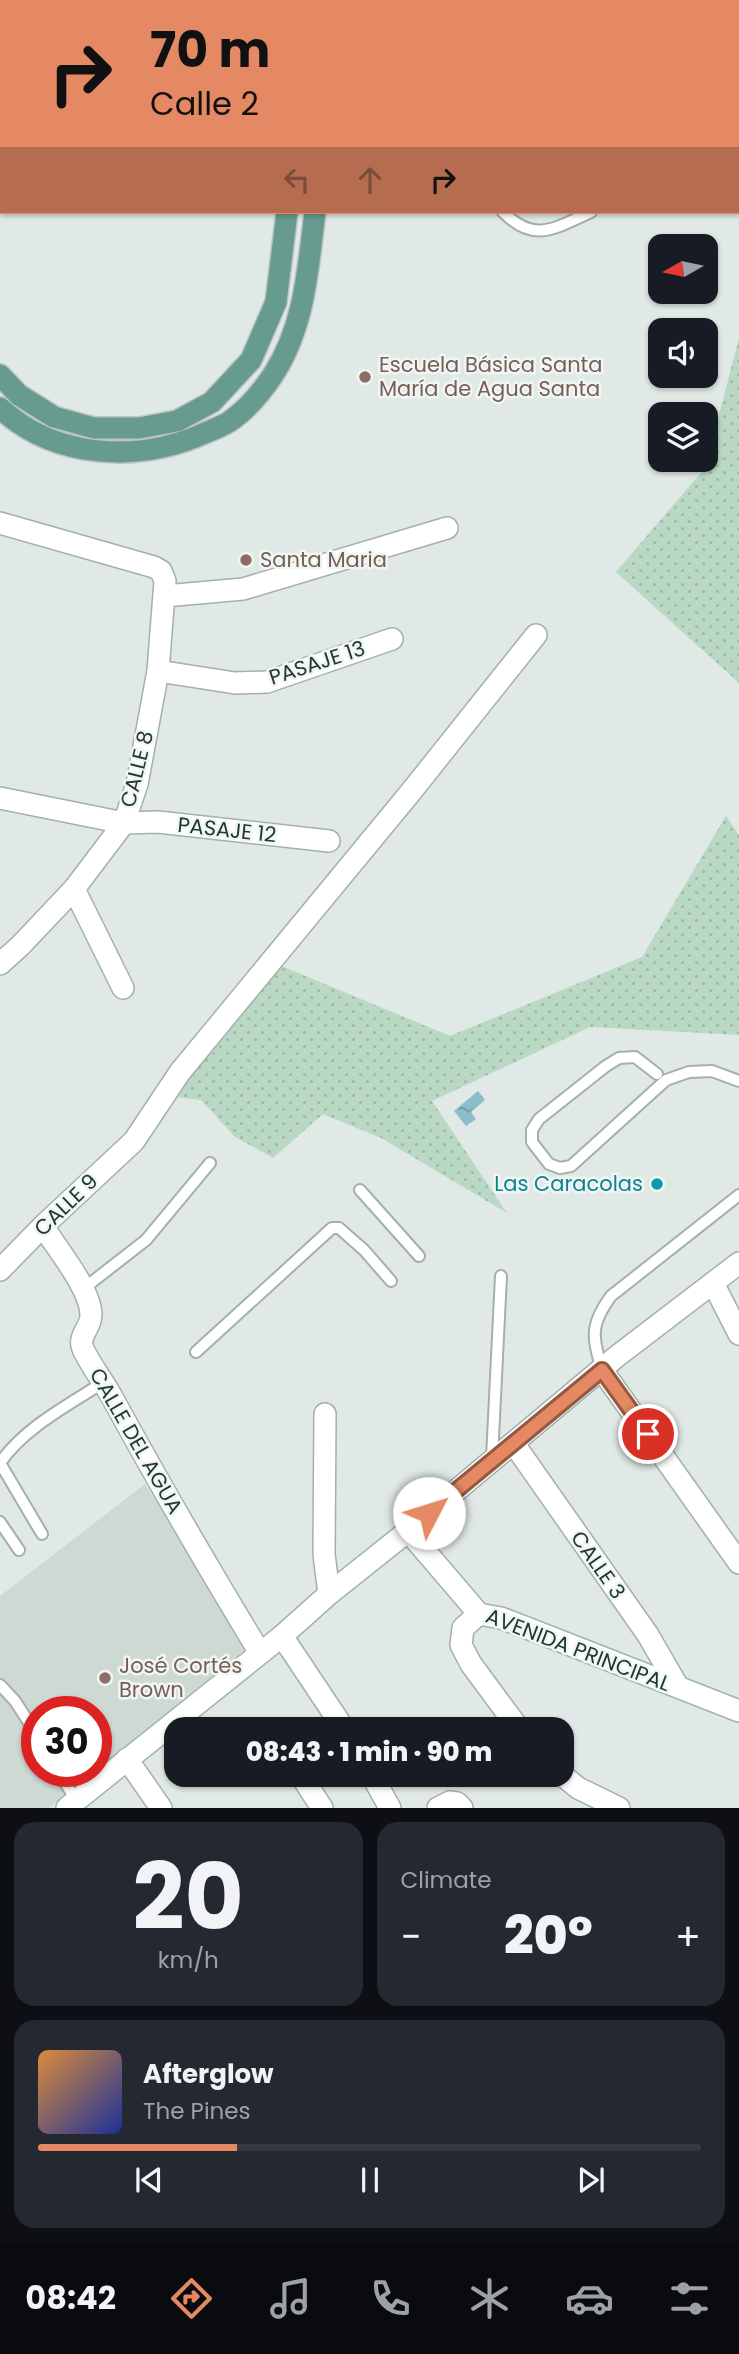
<!DOCTYPE html>
<meta charset="utf-8">
<style>
body{margin:0;font-family:Poppins,sans-serif;background:#242831;color:#f1f3f6;height:100vh;display:flex;flex-direction:column;font-size:26px;white-space:nowrap}
*{box-sizing:border-box;margin:0}
p{font-size:23px;color:#9ea1a6}
.icon{flex:none;width:38px;height:38px;fill:none;stroke:currentColor;stroke-width:2;stroke-linecap:round;stroke-linejoin:round}
.map{position:relative;height:1808px;overflow:hidden}
.drawer{display:flex;flex-direction:column;gap:14px;padding:14px;background:#0d0f14;flex:1}
.drawer>*{flex:none}
.top-card{position:absolute;left:0px;top:0px;width:740px;height:214px;box-shadow:0 2px 5px #0004;background:#e48963;color:#111;overflow:hidden}
.needle{width:46px;rotate:261deg}
.controls{position:absolute;left:648px;top:234px;display:grid;gap:14px}
.controls a{display:grid;place-items:center;width:70px;height:70px;border-radius:14px;background:#171b24;box-shadow:0 2px 5px #0004;font-size:35px}
.speed{position:absolute;left:21px;top:1696px;display:flex;gap:14px;font-size:35px;font-weight:700;text-align:center}
.speed>*{display:grid;place-content:center;width:91px;height:91px;border-radius:50%;background:#171b24;box-shadow:0 2px 5px #0004;line-height:1}
.speed .limit{border:10px solid #d22;background:#fff;color:#111}
.pin{position:absolute;display:grid;place-items:center;width:60px;height:60px;color:#fff;margin:-30px;border:4px solid #fff;border-radius:50%;box-shadow:0 2px 7px #0007}
.me{position:absolute;width:77px;margin:-38px;rotate:50deg;stroke-linejoin:round;filter:drop-shadow(0 0 5px #0008)}
.turn{display:flex;align-items:center;gap:24px;height:147px;padding:0 35px;font-size:32px}
.turn .icon{width:91px;height:91px;stroke-width:2.5}
.turn b{display:block;font-size:49px;line-height:60px}
.lanes{display:flex;align-items:center;height:66px;padding:0 35px;background:#0003;justify-content:center;gap:35px;direction:ltr}
.lanes .off{opacity:.35}
.big{font-size:52px;font-weight:800;line-height:1.1}
.drawer .widget{flex:1;display:flex;flex-direction:column;justify-content:center;gap:10px;min-width:0;padding:0 24px;border-radius:21px;background:#242831}
.drawer .dial{align-items:center;gap:0}
.dial b{font-size:91px;line-height:1}
.song{display:flex;align-items:center;gap:21px}
.cover{width:84px;height:84px;border-radius:10px;background:linear-gradient(135deg,hsl(30 70% 55%),hsl(230 70% 35%))}
.played{height:7px;border-radius:4px;background:linear-gradient(90deg,#e48963 30%,#363941 30%)}
.keys{display:flex;justify-content:space-around;direction:ltr}
.heat{display:flex;justify-content:space-between;align-items:center;font-size:38px;direction:ltr}
.drawer .tiles{flex:1;display:grid;gap:14px;grid-template-columns:1fr 1fr}
.widget:last-child{grid-column:span 2}
.trip{position:absolute;left:164px;top:1717px;width:410px;height:70px;border-radius:21px;background:#171b24;box-shadow:0 2px 5px #0004;font-weight:800;line-height:70px;text-align:center}
.tabs{display:flex;height:112px;justify-content:space-around;align-items:center;background:#090b0e;color:#9ea1a6}
.tabs .icon{width:49px;height:49px}
.tabs .on{color:#e48963}
.tabs b{font-size:32px;color:#f1f3f6}
.map>svg:first-child{display:block}
.built{fill:#ced9d4}
.grass{fill:url(#grass-dots)}
.water{fill:url(#water-ripples)}
.lines{fill:none;stroke-linecap:round;stroke-linejoin:round}
.lane-casing{stroke:#a3b0ac;stroke-width:14}
.street-casing{stroke:#a3b0ac;stroke-width:24}
.secondary-casing{stroke:#a0b4ae;stroke-width:24}
.primary-casing{stroke:#bdc3c2;stroke-width:24}
.lane{stroke:#fff;stroke-width:10}
.street{stroke:#fff;stroke-width:21}
.secondary{stroke:#fff;stroke-width:21}
.primary{stroke:#689b90;stroke-width:21}
.route-casing{stroke:#945940;stroke-width:18}
.route{stroke:#e48963;stroke-width:12}
.education-dot{fill:#8d6e63;stroke:#f0f6f3;stroke-width:2.5}
.culture-dot{fill:#0f9aa8;stroke:#f0f6f3;stroke-width:2.5}
.labels{text-anchor:middle;stroke-width:5;stroke-linejoin:round;paint-order:stroke}
.education-label{font-size:21px;fill:#785e54;stroke:#f0f6f3;text-anchor:start}
.street-label{font-size:21px;fill:#223833;stroke:#f0f6f3}
.culture-label{font-size:21px;fill:#0d838f;stroke:#f0f6f3;text-anchor:end}
</style>
<div class="map">
<svg width="739" height="1808" viewBox="0 0 739 1808">
<defs>
<pattern id="grass-dots" width="8" height="8" patternUnits="userSpaceOnUse" patternTransform="scale(1.75)"><rect width="8" height="8" fill="#bad9c4"/><path d="M2 2h.1M6 6h.1" fill="none" stroke="#a0bba9" stroke-width="1.8" stroke-linecap="round"/></pattern>
<pattern id="water-ripples" width="26" height="14" patternUnits="userSpaceOnUse" patternTransform="scale(1.75)"><rect width="26" height="14" fill="#8cbdc9"/><path d="M2 4q2-2 4 0t4 0M15 11q2-2 4 0t4 0" fill="none" stroke="#729ba4"/></pattern>
</defs>
<rect width="100%" height="100%" fill="#e0e9e5"/>
<path class="built" d="M145 1484 252 1645 96 1770V1712H37V1771H95L49 1808H0V1596Z"/>
<g class="grass">
<path d="M739 338V683L616 572 705 468Z"/>
<path d="M726 816 739 835V1035L590 1027 432 1101 507 1213 381 1138 323 1114 273 1158 235 1137 201 1100 168 1096 279 965 450 1036 642 957Z"/>
</g>
<path class="water" d="M478 1091 485 1100 471 1112 476 1119 466 1126 454 1111Z"/>
<g class="lines">
<g class="lane-casing">
<g id="lane">
<path d="M472 0V2"/>
<path d="M503 212C535 244 555 228 591 212"/>
<path d="M657 1074 635 1057 619 1058 606 1066 539 1119 532 1130V1142L549 1164 560 1168 571 1166 666 1080 689 1072 712 1071 739 1081"/>
<path d="M360 1190 419 1256"/>
<path d="M83 1289 146 1240 210 1163"/>
<path d="M196 1352 332 1228H339L364 1250 391 1281"/>
<path d="M602 1370C592 1336 590 1325 611 1296L739 1195"/>
<path d="M492 1458 501 1276"/>
<path d="M0 1522 19 1550"/>
<path d="M42 1534 0 1463C24 1428 68 1405 104 1382"/>
<path d="M0 1685 15 1701 37 1735"/>
<path d="M58 1771 76 1800"/>
</g>
</g>
<g class="street-casing">
<g id="street">
<path d="M0 523 154 567 161 571 165 581 158 671 137 784 124 823 74 889 20 946 0 964"/>
<path d="M165 596 243 589 447 528"/>
<path d="M158 671 235 683 267 682 392 639"/>
<path d="M0 798 124 823 158 822 329 841"/>
<path d="M74 889 123 988"/>
<path d="M43 1226C57 1249 90 1288 91 1314 92 1327 77 1336 83 1349 91 1366 104 1382 113 1399 160 1485 209 1569 260 1653"/>
<path d="M0 1270 43 1226 134 1141 180 1072 410 793 536 635"/>
<path d="M713 1283 739 1334"/>
<path d="M602 1370 739 1563"/>
<path d="M325 1414 324 1554 329 1594"/>
<path d="M514 1444 648 1635 678 1687"/>
<path d="M408 1531 616 1357 739 1263"/>
<path d="M479 1614 463 1628 461 1645 471 1664 519 1729"/>
<path d="M282 1636 344 1729"/>
<path d="M127 1759 161 1808"/>
<path d="M300 1774 322 1808"/>
<path d="M371 1774 390 1808"/>
<path d="M561 1774 578 1788 619 1808"/>
<path d="M438 1808 450 1802 457 1803 462 1808"/>
</g>
</g>
<g class="secondary-casing">
<path id="secondary" d="M67 1808 282 1636 329 1594 408 1531 479 1614 501 1618 527 1628 739 1711"/>
</g>
<g class="primary-casing">
<g id="primary">
<path d="M309 2 310 0"/>
<path d="M334 2V0"/>
<path d="M0 375 19 395 54 417 94 428H139L177 421 212 402 251 360 276 302 287 212"/>
<path d="M0 408C55 459 138 463 205 433 214 429 226 425 233 419 248 408 263 390 273 375 305 326 308 268 315 212"/>
</g>
</g>
<use href="#lane" class="lane"/>
<use href="#street" class="street"/>
<use href="#secondary" class="secondary"/>
<use href="#primary" class="primary"/>
</g>
<g class="lines">
<g class="route-casing">
<path id="route" d="M429 1513 602 1370 648 1434"/>
</g>
<use href="#route" class="route"/>
</g>
<g class="education-dot">
<circle cx="365" cy="377" r="7"/>
<circle cx="246" cy="560" r="7"/>
<circle cx="105" cy="1678" r="7"/>
</g>
<circle class="culture-dot" cx="657" cy="1184" r="7"/>
<g class="labels">
<g class="education-label">
<text x="379" y="372">Escuela Básica Santa<tspan x="379" dy="24">María de Agua Santa</tspan></text>
<text x="260" y="567">Santa Maria</text>
<text x="119" y="1673">José Cortés<tspan x="119" dy="24">Brown</tspan></text>
</g>
<g class="street-label">
<text transform="translate(317 663) rotate(-18)" y="7">PASAJE 13</text>
<text transform="translate(137 769) rotate(-76)" y="7">CALLE 8</text>
<text transform="translate(227 830) rotate(6)" y="7">PASAJE 12</text>
<text transform="translate(66 1205) rotate(-44)" y="7">CALLE 9</text>
<text transform="translate(136 1441) rotate(60)" y="7">CALLE DEL AGUA</text>
<text transform="translate(598 1565) rotate(55)" y="7">CALLE 3</text>
<text transform="translate(578 1650) rotate(21)" y="7">AVENIDA PRINCIPAL</text>
</g>
<g class="culture-label">
<text x="643" y="1191">Las Caracolas</text>
</g>
</g>
</svg>
<div class="controls">
<a><svg class="needle" viewBox="-14 -14 28 28"><path d="M0-13l5 13h-10z" fill="#e53935"/><path d="M0 13l5-13h-10z" fill="#9ea1a6"/></svg></a>
<a><svg class="icon" aria-label="sound" viewBox="0 0 24 24"><path d="M4 9h4l5-4v14l-5-4H4zM17 9q2 3 0 6"/></svg></a>
<a><svg class="icon" aria-label="layers" viewBox="0 0 24 24"><path d="M12 4l9 5-9 5-9-5zM3 14l9 5 9-5"/></svg></a>
</div>
<div class="speed"><div class="limit">30</div></div>
<div class="pin" style="left:648px;top:1434px;background:#d93025"><svg class="icon" aria-label="arrive" viewBox="0 0 24 24"><path d="M6 21V4h12l-3 4 3 4H6"/></svg></div>
<svg class="me" style="left:429px;top:1513px" viewBox="-20 -20 40 40"><circle r="19" fill="#fff"/><path d="M0-13L10 11 0 6-10 11z" fill="#e48963"/></svg>
<div class="trip">08:43 · 1 min · 90 m</div>
<div class="top-card">
<div class="turn"><svg class="icon" aria-label="right" viewBox="0 0 24 24"><path d="M7 20v-9h11M14 6l5 5-5 5"/></svg><div><b>70 m</b>Calle 2</div></div>
<div class="lanes"><svg class="icon off" aria-label="left" viewBox="0 0 24 24"><path d="M17 20v-9H6M10 6l-5 5 5 5"/></svg><svg class="icon off" aria-label="ahead" viewBox="0 0 24 24"><path d="M12 20V5M6 11l6-6 6 6"/></svg><svg class="icon" aria-label="right" viewBox="0 0 24 24"><path d="M7 20v-9h11M14 6l5 5-5 5"/></svg></div>
</div>
</div>
<section class="drawer">
<div class="tiles">
<div class="widget dial"><b>20</b><p>km/h</p></div>
<div class="widget"><p>Climate</p>
<div class="heat"><a>−</a><b class="big">20°</b><a>+</a></div>
</div>
<div class="widget">
<div class="song"><i class="cover"></i><div><b>Afterglow</b><p>The Pines</p></div></div>
<div class="played"></div>
<div class="keys"><svg class="icon" aria-label="previous" viewBox="0 0 24 24"><path d="M18 5L8 12l10 7zM5 5v14"/></svg><svg class="icon" aria-label="pause" viewBox="0 0 24 24"><path d="M8 5v14M16 5v14"/></svg><svg class="icon" aria-label="next" viewBox="0 0 24 24"><path d="M6 5l10 7-10 7zM19 5v14"/></svg></div>
</div>
</div>
</section>
<nav class="tabs">
<b>08:42</b>
<svg class="icon on" aria-label="directions" viewBox="0 0 24 24"><path d="M12 3l9 9-9 9-9-9zM9 14v-3h6M13 9l2 2-2 2"/></svg>
<svg class="icon" aria-label="music" viewBox="0 0 24 24"><path d="M9 18V5l10-2v13"/><circle cx="6" cy="18" r="3"/><circle cx="16" cy="16" r="3"/></svg>
<svg class="icon" aria-label="phone" viewBox="0 0 24 24"><path d="M5 4h4l2 5-3 2q2 4 5 5l2-3 5 2v4C11 20 4 13 5 4z"/></svg>
<svg class="icon" aria-label="climate" viewBox="0 0 24 24"><path d="M12 3v18M4 7l16 10M4 17L20 7"/></svg>
<svg class="icon" aria-label="car" viewBox="0 0 24 24"><path d="M5 17H2v-5l4-1 3-4h7l3 4 3 1v5h-3M9 17h6M6 11h13"/><circle cx="7" cy="17" r="2"/><circle cx="17" cy="17" r="2"/></svg>
<svg class="icon" aria-label="filters" viewBox="0 0 24 24"><path d="M4 7h16M4 17h16"/><circle cx="9" cy="7" r="2"/><circle cx="15" cy="17" r="2"/></svg>
</nav>
